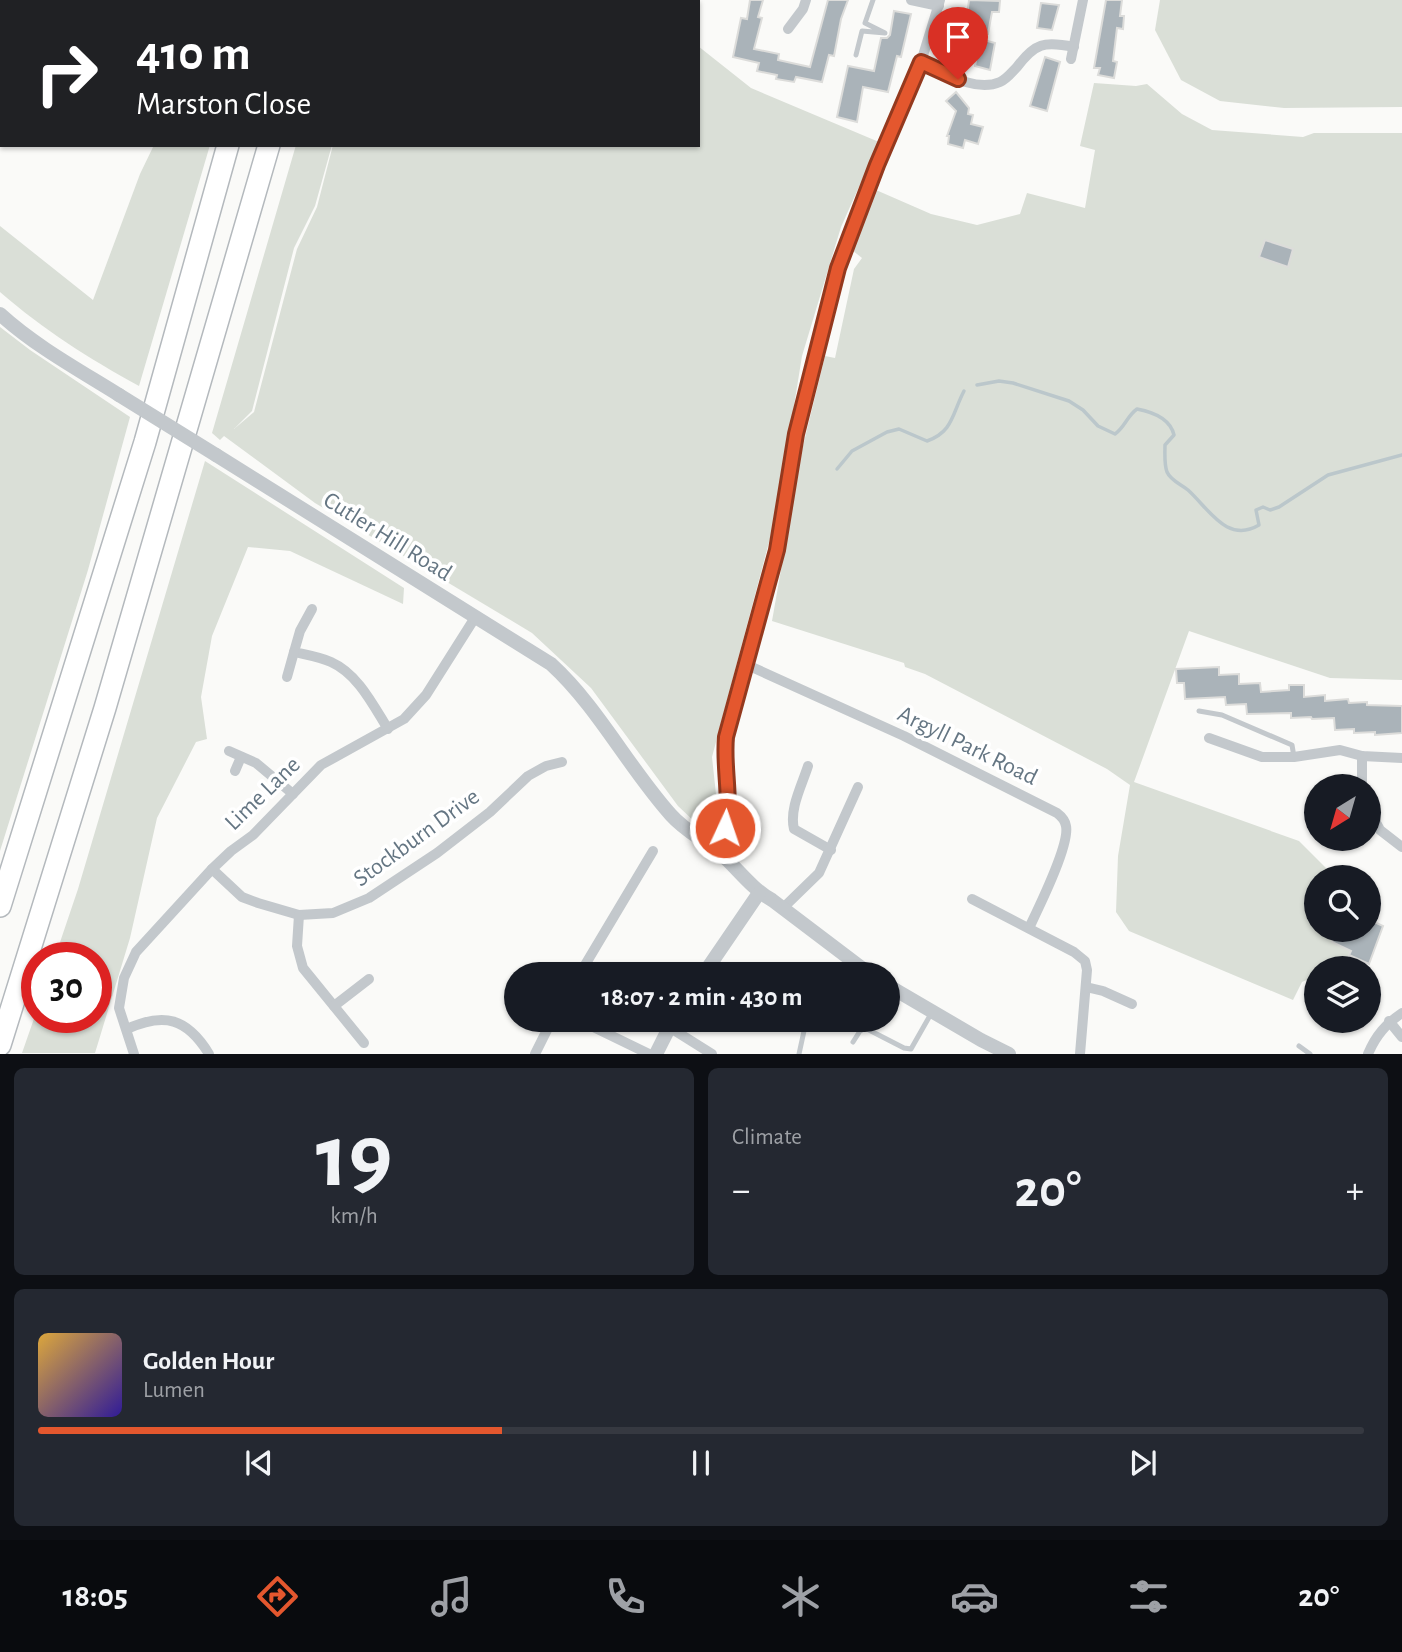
<!DOCTYPE html>
<meta charset="utf-8">
<style>
body{margin:0;font-family:"Alegreya Sans",sans-serif;background:#242831;color:#f1f3f6;height:100vh;display:flex;flex-direction:column;font-size:26px;white-space:nowrap}
*{box-sizing:border-box;margin:0}
p{font-size:23px;color:#9ea1a6}
.icon{flex:none;width:38px;height:38px;fill:none;stroke:currentColor;stroke-width:2;stroke-linecap:round;stroke-linejoin:round}
.map{position:relative;height:1054px;overflow:hidden}
.panel{display:flex;flex-direction:column;gap:14px;padding:14px;background:#0d0f14;flex:1}
.panel>*{flex:none}
.banner{position:absolute;left:0px;top:0px;width:700px;height:147px;box-shadow:0 2px 5px #0004;background:#202124;color:#fff;overflow:hidden}
.needle{width:46px;rotate:217deg}
.fabs{position:absolute;left:1304px;top:774px;display:grid;gap:14px}
.fabs a{display:grid;place-items:center;width:77px;height:77px;border-radius:50%;background:#171b24;box-shadow:0 2px 5px #0004;font-size:35px}
.speed{position:absolute;left:21px;top:942px;display:flex;gap:14px;font-size:35px;font-weight:700;text-align:center}
.speed>*{display:grid;place-content:center;width:91px;height:91px;border-radius:50%;background:#171b24;box-shadow:0 2px 5px #0004;line-height:1}
.speed .limit{border:10px solid #d22;background:#fff;color:#111}
.pin{position:absolute;display:grid;place-items:center;width:60px;height:60px;color:#fff;margin:-72px -30px;border-radius:50% 50% 50% 0;rotate:-45deg;box-shadow:0 0 7px #0007}
.pin .icon{rotate:45deg}
.me{position:absolute;width:77px;margin:-38px;rotate:3deg;stroke-linejoin:round;filter:drop-shadow(0 0 5px #0008)}
.turn{display:flex;align-items:center;gap:24px;height:147px;padding:0 21px;font-size:32px}
.turn .icon{width:91px;height:91px;stroke-width:2.5}
.turn b{display:block;font-size:49px;line-height:60px}
.big{font-size:52px;font-weight:700;line-height:1.1}
.panel .card{flex:1;display:flex;flex-direction:column;justify-content:center;gap:10px;min-width:0;padding:0 24px;border-radius:10px;background:#242831}
.panel .dial{align-items:center;gap:0}
.dial b{font-size:91px;line-height:1}
.song{display:flex;align-items:center;gap:21px}
.cover{width:84px;height:84px;border-radius:10px;background:linear-gradient(135deg,hsl(40 70% 55%),hsl(250 70% 35%))}
.played{height:7px;border-radius:4px;background:linear-gradient(90deg,#e4572e 35%,#363941 35%)}
.keys{display:flex;justify-content:space-around;direction:ltr}
.heat{display:flex;justify-content:space-between;align-items:center;font-size:38px;direction:ltr}
.panel .tiles{flex:1;display:grid;gap:14px;grid-template-columns:1fr 1fr}
.card:last-child{grid-column:span 2}
.trip{position:absolute;left:504px;top:962px;width:396px;height:70px;border-radius:35px;background:#171b24;box-shadow:0 2px 5px #0004;font-weight:700;line-height:70px;text-align:center}
.dock{display:flex;height:112px;justify-content:space-around;align-items:center;background:#090b0e;color:#9ea1a6}
.dock .icon{width:49px;height:49px}
.dock .current{color:#e4572e}
.dock b{font-size:32px;color:#f1f3f6}
.map>svg:first-child{display:block}
.green{fill:#dadfd7}
.lines{fill:none;stroke-linecap:round;stroke-linejoin:round}
.stream{stroke:#bbc7cb;stroke-width:3.5}
.building{fill:#aab3b9;stroke:#dcdcda;stroke-width:2}
.motorway-casing{stroke:#b4b9bd;stroke-width:24}
.service{stroke:#c3c8cc;stroke-width:5}
.minor{stroke:#c3c8cc;stroke-width:10}
.tertiary{stroke:#c3c8cc;stroke-width:14}
.motorway{stroke:#fff;stroke-width:21}
.tertiary-bridge{stroke:#c3c8cc;stroke-width:14}
.route-casing{stroke:#94391e;stroke-width:18}
.route{stroke:#e4572e;stroke-width:12}
.labels{text-anchor:middle;stroke-width:7;stroke-linejoin:round;paint-order:stroke}
.street-label{font-size:24px;fill:#657683;stroke:#fff}
</style>
<div class="map">
<svg width="1402" height="1054" viewBox="0 0 1402 1054">
<rect width="100%" height="100%" fill="#fafaf8"/>
<g class="green">
<path d="M377 0H641L644 2H376Z"/>
<path d="M1160 0H1402V107L1284 108 1220 101 1181 80 1155 30Z"/>
<path d="M698 46 751 88 879 142 841 227 802 356 777 512 712 757 718 813 708 827 696 823 678 806 591 688 532 633 315 503 224 436 220 440 212 433 296 145H332L315 206 294 248 252 411 234 429 254 412 297 249 317 207 333 145H698Z"/>
<path d="M1094 83 1136 86 1147 84 1182 114 1212 130 1303 137 1314 133H1402V680L1330 678 1189 631 1134 782 1299 841 1335 877H1316V929H1359L1343 968H1316V976L1302 982 1293 1000 1129 931 1116 912 1118 856 1130 785 1107 769 925 674 905 667 904 663 772 621 802 450 825 356 835 358 854 269 862 258 852 250 876 190 931 214 977 225 1020 214 1027 193 1085 208 1095 150 1080 146Z"/>
<path d="M154 145H210L139 386C88 358 44 330 0 292V226L93 300 140 174Z"/>
<path d="M0 327 30 350 130 417 88 570 0 851Z"/>
<path d="M205 461 404 588 403 604 290 551 248 547 212 636 201 697 207 739 196 742 157 818 130 938 95 1053H22L37 1010V1017H96V957H55L78 889Z"/>
</g>
<g class="lines">
<g class="stream">
<path d="M977 385 999 381 1013 383 1069 401 1083 410 1098 426 1115 434C1125 427 1127 416 1137 409 1153 412 1170 418 1174 435L1165 445C1165 453 1164 464 1167 472 1171 481 1181 484 1188 490 1209 509 1227 544 1259 525L1256 510 1263 507 1270 510 1279 507 1328 475 1402 455"/>
<path d="M837 469 852 451 887 432 899 429 927 441C953 432 952 414 964 391"/>
</g>
</g>
<g class="building">
<path d="M750 0H763L758 17 762 18 754 49 779 54 778 60 810 67 828 0H848L841 19 834 56 829 55 822 82 796 77 794 82 776 79 777 75 757 71 759 63 733 57 741 18 747 19Z"/>
<path d="M969 0 1000 1 999 12H992L988 34 969 32V23H966Z"/>
<path d="M1106 0H1122L1120 16H1124L1123 29 1117 28 1113 61 1117 62 1114 78 1098 75 1100 68H1094Z"/>
<path d="M1041 3 1059 5 1052 30 1037 28Z"/>
<path d="M894 11 911 14 901 57 897 56 888 92 863 87 857 122 837 117 848 66 874 71 881 38H887L890 35Z"/>
<path d="M980 39 995 43 990 70 975 66Z"/>
<path d="M1045 57 1060 62 1047 111 1030 106Z"/>
<path d="M956 92 969 108 968 114 973 115 971 124 983 127 978 144 965 140 963 148 948 144 949 136H947L956 111 946 101Z"/>
<path d="M1265 240 1293 249 1288 267 1259 257Z"/>
<path d="M1219 667V675L1239 674V684L1260 683 1261 692 1289 690V685H1304V697L1325 695V701L1348 699 1349 703 1367 702V705L1402 706V733L1375 735V732L1354 733V729L1335 730 1334 718 1312 719 1311 717 1291 718V713L1247 714 1246 704 1226 705 1225 697 1185 699 1184 683H1177L1176 669Z"/>
<path d="M1368 919 1383 926 1369 964 1349 955 1351 951 1332 942 1337 929H1368Z"/>
</g>
<g class="lines">
<g class="motorway-casing">
<g id="motorway">
<path d="M267 2 268 0"/>
<path d="M308 2 309 0"/>
<path d="M0 906 145 442 228 145"/>
<path d="M0 1045 105 708 269 145"/>
</g>
</g>
<g class="service">
<path d="M674 0 675 2"/>
<path d="M91 2 92 0"/>
<path d="M856 55 862 31 885 33 865 23 873 0"/>
<path d="M0 129 2 128"/>
<path d="M1199 711 1222 715 1292 745 1294 757"/>
<path d="M853 1042 860 1031 865 1028 904 1048 911 1049 932 1012"/>
<path d="M1299 1046 1310 1054"/>
<path d="M799 1054 804 1031"/>
</g>
<g class="minor">
<path d="M911 0 939 6"/>
<path d="M788 29 803 9 806 0"/>
<path d="M1071 59 1083 0"/>
<path d="M921 62C943 72 975 93 1000 82 1007 79 1012 72 1017 67 1035 43 1044 41 1074 47"/>
<path d="M312 609 300 631 294 652C307 655 320 657 331 662 358 674 373 705 388 729"/>
<path d="M745 664 904 736 1057 813C1061 816 1065 820 1066 826 1070 845 1038 909 1029 928"/>
<path d="M287 677 294 652"/>
<path d="M1209 738 1262 757H1294L1340 750 1362 756 1402 758"/>
<path d="M229 751 256 763 293 794"/>
<path d="M1362 756V786"/>
<path d="M808 766C802 785 789 809 794 829L831 850"/>
<path d="M235 771 241 757"/>
<path d="M1368 808 1380 830 1402 847"/>
<path d="M708 845 720 836 727 821 726 737 777 550 796 434 838 268 867 189 921 62 940 0"/>
<path d="M212 869 242 897 258 903 299 915 333 913 369 898 437 853 490 812 528 776 546 766 562 762"/>
<path d="M972 899 1074 952 1085 961 1087 970 1080 1054"/>
<path d="M783 908 819 873 858 787"/>
<path d="M299 915 297 946 303 968 364 1043"/>
<path d="M579 975 653 851"/>
<path d="M1086 987 1103 991 1132 1004"/>
<path d="M334 1006 369 979"/>
<path d="M579 1020 649 1054"/>
<path d="M1389 1021 1402 1037"/>
<path d="M669 1027 712 1054"/>
<path d="M127 1029C164 1012 187 1018 209 1054"/>
<path d="M134 1054 119 1008 124 978 136 952 212 869 231 851 253 835 321 765 404 719 426 695 476 616"/>
<path d="M535 1054 552 1020"/>
<path d="M1368 1054C1376 1035 1386 1024 1402 1013"/>
</g>
<g class="tertiary">
<path d="M0 314C35 346 79 370 119 395"/>
<path d="M216 455 551 664C598 707 628 767 671 815 685 831 704 840 721 854 738 869 752 889 772 900L871 975"/>
<path d="M703 975 759 893"/>
<path d="M887 985 981 1040 1009 1054"/>
<path d="M656 1054 673 1020"/>
</g>
<use href="#motorway" class="motorway"/>
<path class="tertiary-bridge" d="M119 395 216 455"/>
</g>
<g class="lines">
<g class="route-casing">
<path id="route" d="M725 828C732 799 723 767 726 737L777 550 796 434 838 268 877 165 921 62 958 79"/>
</g>
<use href="#route" class="route"/>
</g>
<g class="labels">
<g class="street-label">
<text transform="translate(388 536) rotate(32)" y="8">Cutler Hill Road</text>
<text transform="translate(968 745) rotate(26)" y="8">Argyll Park Road</text>
<text transform="translate(262 793) rotate(-44)" y="8">Lime Lane</text>
<text transform="translate(416 837) rotate(-36)" y="8">Stockburn Drive</text>
</g>
</g>
</svg>
<div class="fabs">
<a><svg class="needle" viewBox="-14 -14 28 28"><path d="M0-13l5 13h-10z" fill="#e53935"/><path d="M0 13l5-13h-10z" fill="#9ea1a6"/></svg></a>
<a><svg class="icon" aria-label="search" viewBox="0 0 24 24"><circle cx="10" cy="10" r="6"/><path d="M15 15l6 6"/></svg></a>
<a><svg class="icon" aria-label="layers" viewBox="0 0 24 24"><path d="M12 4l9 5-9 5-9-5zM3 14l9 5 9-5"/></svg></a>
</div>
<div class="speed"><div class="limit">30</div></div>
<div class="pin" style="left:958px;top:79px;background:#d93025"><svg class="icon" aria-label="arrive" viewBox="0 0 24 24"><path d="M6 21V4h12l-3 4 3 4H6"/></svg></div>
<svg class="me" style="left:725px;top:828px" viewBox="-20 -20 40 40"><circle r="17" fill="#e4572e" stroke="#fff" stroke-width="3"/><path d="M0-11L8 9 0 5-8 9z" fill="#fff"/></svg>
<div class="trip">18:07 · 2 min · 430 m</div>
<div class="banner">
<div class="turn"><svg class="icon" aria-label="right" viewBox="0 0 24 24"><path d="M7 20v-9h11M14 6l5 5-5 5"/></svg><div><b>410 m</b>Marston Close</div></div>
</div>
</div>
<section class="panel">
<div class="tiles">
<div class="card dial"><b>19</b><p>km/h</p></div>
<div class="card"><p>Climate</p>
<div class="heat"><a>−</a><b class="big">20°</b><a>+</a></div>
</div>
<div class="card">
<div class="song"><i class="cover"></i><div><b>Golden Hour</b><p>Lumen</p></div></div>
<div class="played"></div>
<div class="keys"><svg class="icon" aria-label="previous" viewBox="0 0 24 24"><path d="M18 5L8 12l10 7zM5 5v14"/></svg><svg class="icon" aria-label="pause" viewBox="0 0 24 24"><path d="M8 5v14M16 5v14"/></svg><svg class="icon" aria-label="next" viewBox="0 0 24 24"><path d="M6 5l10 7-10 7zM19 5v14"/></svg></div>
</div>
</div>
</section>
<nav class="dock">
<b>18:05</b>
<svg class="icon current" aria-label="directions" viewBox="0 0 24 24"><path d="M12 3l9 9-9 9-9-9zM9 14v-3h6M13 9l2 2-2 2"/></svg>
<svg class="icon" aria-label="music" viewBox="0 0 24 24"><path d="M9 18V5l10-2v13"/><circle cx="6" cy="18" r="3"/><circle cx="16" cy="16" r="3"/></svg>
<svg class="icon" aria-label="phone" viewBox="0 0 24 24"><path d="M5 4h4l2 5-3 2q2 4 5 5l2-3 5 2v4C11 20 4 13 5 4z"/></svg>
<svg class="icon" aria-label="climate" viewBox="0 0 24 24"><path d="M12 3v18M4 7l16 10M4 17L20 7"/></svg>
<svg class="icon" aria-label="car" viewBox="0 0 24 24"><path d="M5 17H2v-5l4-1 3-4h7l3 4 3 1v5h-3M9 17h6M6 11h13"/><circle cx="7" cy="17" r="2"/><circle cx="17" cy="17" r="2"/></svg>
<svg class="icon" aria-label="filters" viewBox="0 0 24 24"><path d="M4 7h16M4 17h16"/><circle cx="9" cy="7" r="2"/><circle cx="15" cy="17" r="2"/></svg>
<b>20°</b>
</nav>
